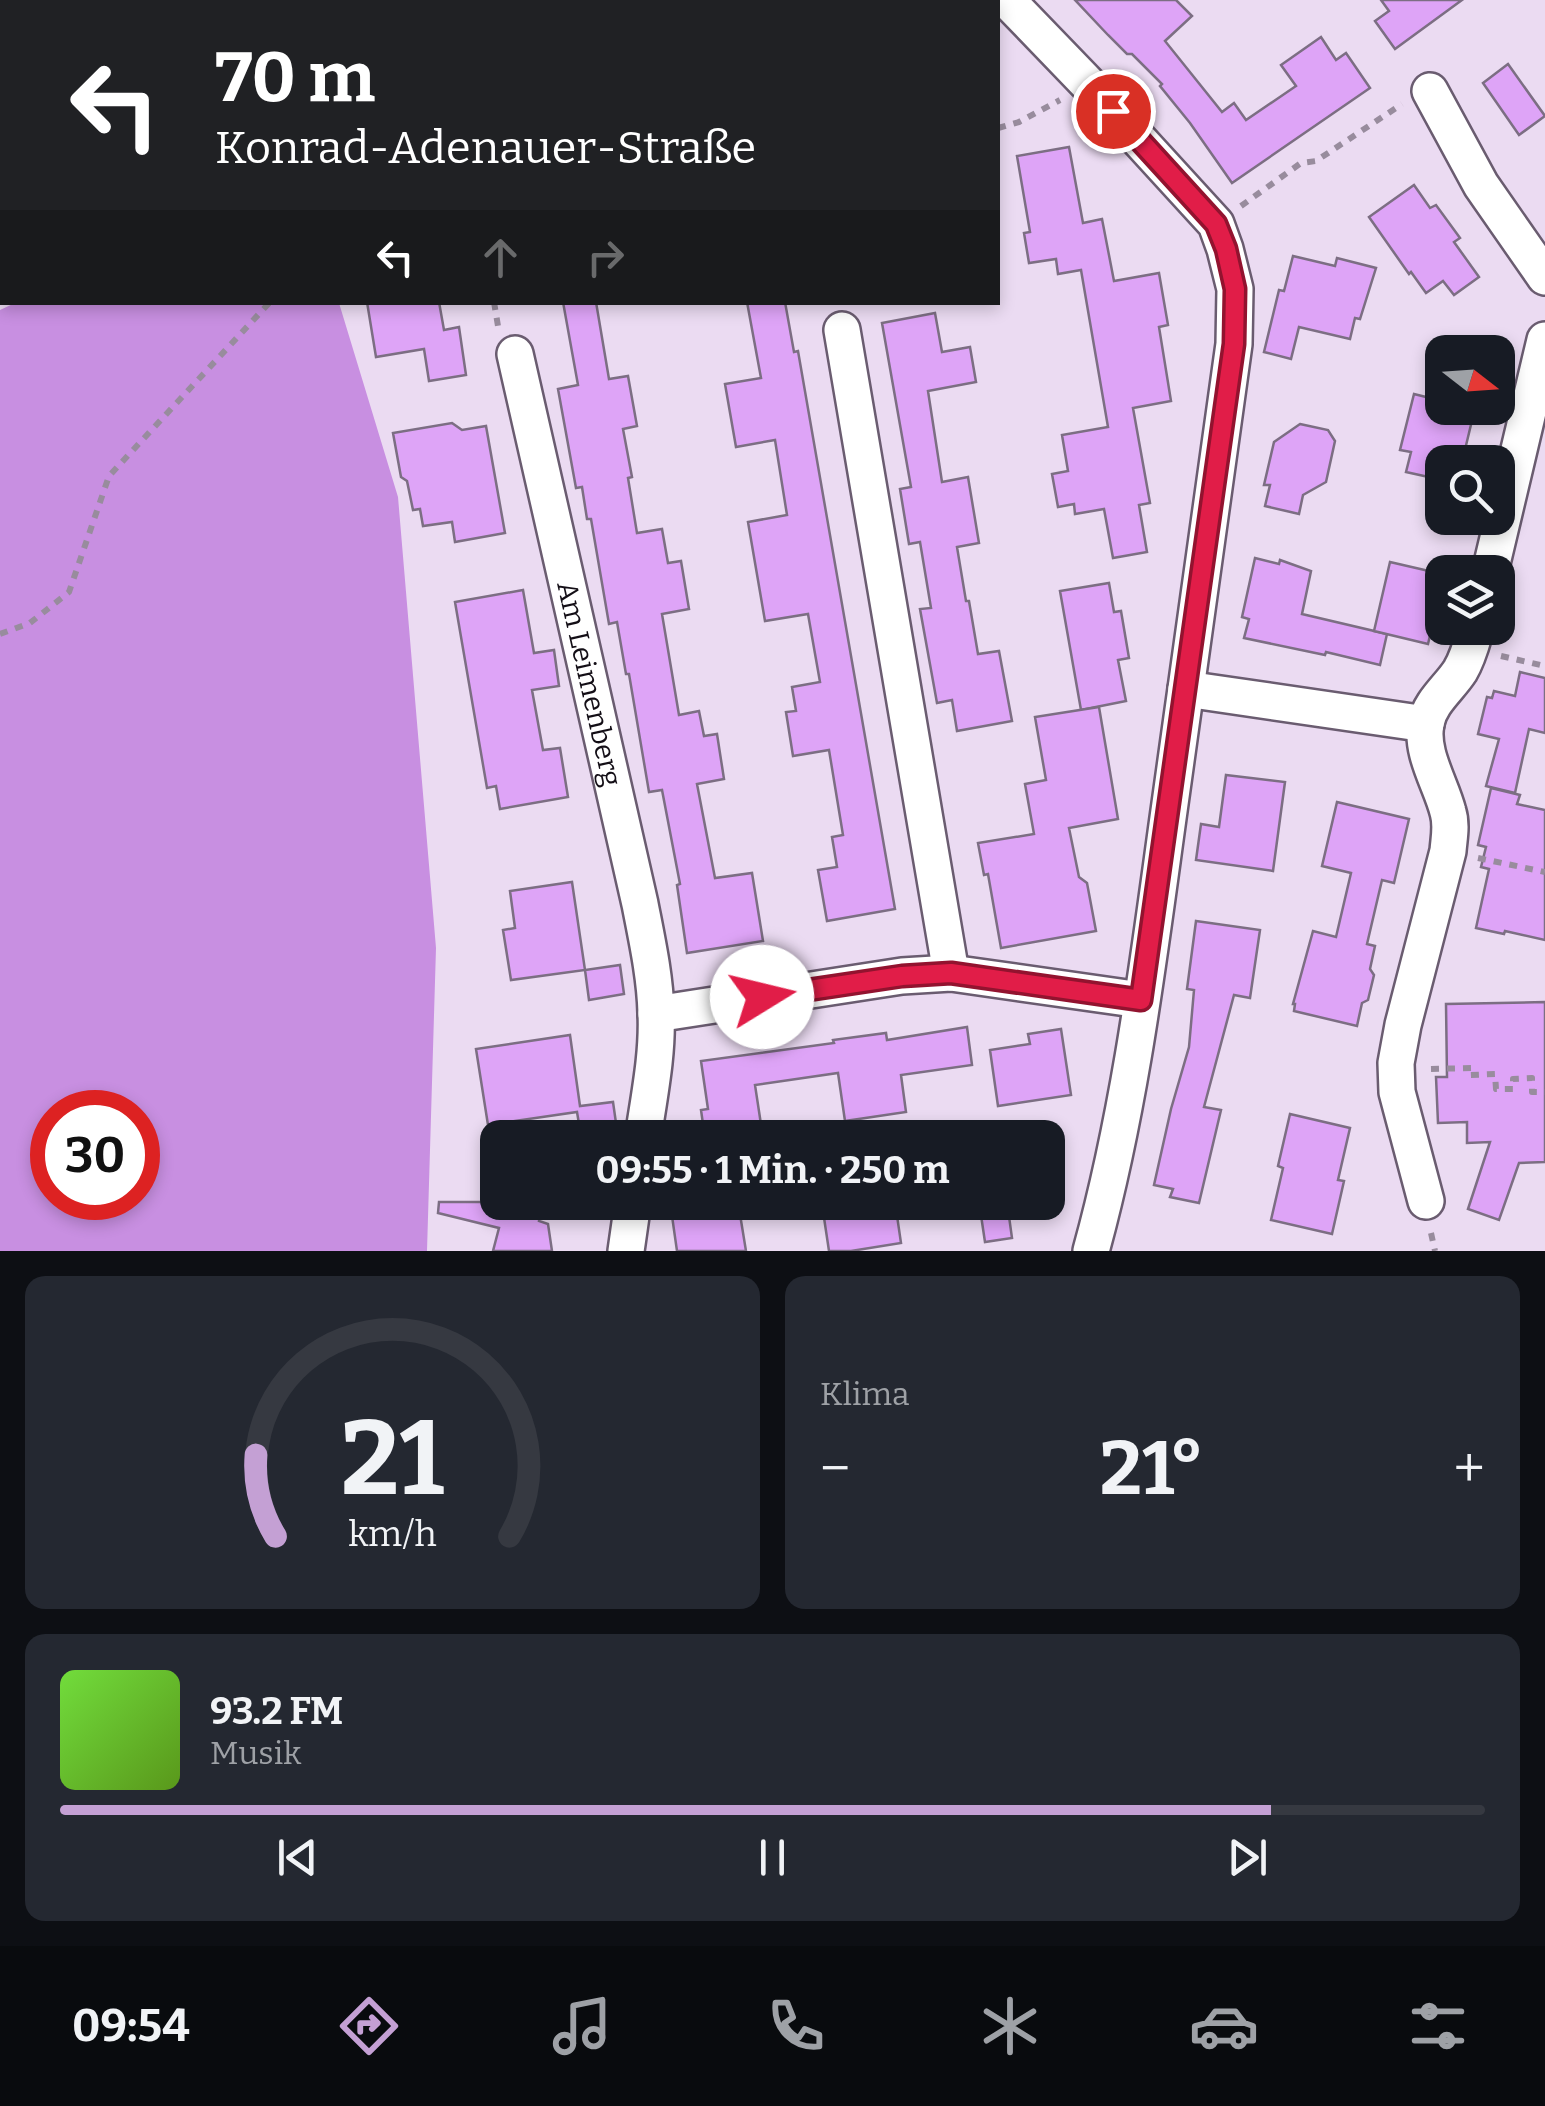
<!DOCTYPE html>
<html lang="de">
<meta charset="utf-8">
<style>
body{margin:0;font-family:Bitter,serif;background:#242831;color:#f1f3f6;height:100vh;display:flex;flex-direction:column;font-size:38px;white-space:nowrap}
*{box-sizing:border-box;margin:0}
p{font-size:32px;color:#9ea1a6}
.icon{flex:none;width:55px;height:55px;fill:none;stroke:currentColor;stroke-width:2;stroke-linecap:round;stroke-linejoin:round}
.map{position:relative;height:1251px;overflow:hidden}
.details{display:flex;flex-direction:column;gap:25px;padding:25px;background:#0d0f14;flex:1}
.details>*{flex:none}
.hud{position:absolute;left:0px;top:0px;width:1000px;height:305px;box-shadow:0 5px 15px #0003;background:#202124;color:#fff;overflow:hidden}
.needle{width:65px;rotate:107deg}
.fabs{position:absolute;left:1425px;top:335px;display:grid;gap:20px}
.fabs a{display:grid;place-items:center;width:90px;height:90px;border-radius:20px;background:#171b24;box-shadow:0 5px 15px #0003;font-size:50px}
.speed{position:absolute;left:30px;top:1090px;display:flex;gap:20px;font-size:50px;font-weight:700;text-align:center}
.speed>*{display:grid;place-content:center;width:130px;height:130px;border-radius:50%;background:#171b24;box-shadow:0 5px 15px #0003;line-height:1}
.speed .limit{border:15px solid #d22;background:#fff;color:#111}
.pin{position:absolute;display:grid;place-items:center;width:85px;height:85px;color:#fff;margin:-42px;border:5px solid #fff;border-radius:50%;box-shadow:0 2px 10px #0007}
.me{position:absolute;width:110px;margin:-55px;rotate:81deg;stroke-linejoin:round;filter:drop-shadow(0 0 8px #0008)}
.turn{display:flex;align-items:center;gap:35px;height:210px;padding:0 50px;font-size:45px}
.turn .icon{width:130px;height:130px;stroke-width:2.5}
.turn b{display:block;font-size:70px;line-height:85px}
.lanes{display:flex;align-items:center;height:95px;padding:0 50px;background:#0003;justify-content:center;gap:50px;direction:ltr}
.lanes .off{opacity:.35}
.big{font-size:75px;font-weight:700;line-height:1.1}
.details .tile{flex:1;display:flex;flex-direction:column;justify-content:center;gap:15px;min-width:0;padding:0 35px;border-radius:20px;background:#242831}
.details .dial{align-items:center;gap:0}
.dial svg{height:260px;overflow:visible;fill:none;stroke:#363941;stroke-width:7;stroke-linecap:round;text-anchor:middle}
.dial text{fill:#f1f3f6;stroke:none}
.song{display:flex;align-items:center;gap:30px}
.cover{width:120px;height:120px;border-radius:15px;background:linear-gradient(135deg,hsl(100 70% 55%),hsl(90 70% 35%))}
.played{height:10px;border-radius:5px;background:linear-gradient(90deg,#c4a0d4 85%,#363941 85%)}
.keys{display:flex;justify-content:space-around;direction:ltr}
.heat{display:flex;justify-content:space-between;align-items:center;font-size:55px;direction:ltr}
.details .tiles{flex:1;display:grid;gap:25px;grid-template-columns:1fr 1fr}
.tile:last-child{grid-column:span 2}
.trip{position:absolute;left:480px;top:1120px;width:585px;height:100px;border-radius:20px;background:#171b24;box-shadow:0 5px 15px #0003;font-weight:700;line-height:100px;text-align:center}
.menu{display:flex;height:160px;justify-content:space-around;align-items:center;background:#090b0e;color:#9ea1a6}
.menu .icon{width:70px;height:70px}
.menu .on{color:#c4a0d4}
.menu b{font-size:45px;color:#f1f3f6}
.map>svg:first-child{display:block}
.forest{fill:#c88fe1;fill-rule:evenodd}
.building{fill:#dea4f7;stroke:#7c6e83;stroke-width:2.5}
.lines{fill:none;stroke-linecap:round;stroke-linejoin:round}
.street-casing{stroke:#6a5c70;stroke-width:40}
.path{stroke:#988c9d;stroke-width:6;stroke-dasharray:8 8;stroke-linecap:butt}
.street{stroke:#fff;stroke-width:35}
.route-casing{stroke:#92132f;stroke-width:25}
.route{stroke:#e11d48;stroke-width:18}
.labels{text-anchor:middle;stroke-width:10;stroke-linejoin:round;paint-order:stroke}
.street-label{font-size:28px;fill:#130e16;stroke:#fff}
</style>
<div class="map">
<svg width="1545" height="1251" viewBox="0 0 1545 1251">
<rect width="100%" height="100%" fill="#ebdbf2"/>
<path class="forest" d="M15 303H339L398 497 436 948 427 1251H0V310ZM52 1112H138V1198H52Z"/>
<g class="building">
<path d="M1075 0H1176L1192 16 1165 41 1222 112 1234 103 1246 120 1296 86 1281 65 1321 37 1336 60 1346 53 1370 88 1232 183 1190 123 1160 86 1162 84 1132 54H1127L1108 35Z"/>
<path d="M1381 0H1462L1395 49 1375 21 1389 11Z"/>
<path d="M1508 64 1545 116 1519 135 1483 83Z"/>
<path d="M1069 147 1083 223 1102 219 1114 281 1159 273 1168 325 1159 327 1171 401 1133 408 1150 503 1139 505 1147 552 1113 558 1104 509 1075 514 1074 504 1058 507 1052 474 1068 471 1062 435 1108 427 1081 270 1058 274 1056 259 1029 263 1024 233 1030 232 1017 156Z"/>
<path d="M1414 185 1430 208 1436 205 1460 238 1454 242 1479 277 1454 295 1443 281 1426 293 1411 272 1409 274 1369 217Z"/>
<path d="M1293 256 1335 266 1337 258 1376 268 1360 319 1355 318 1350 339 1299 327 1291 359 1264 352 1279 290 1284 291Z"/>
<path d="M367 302H439L444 330 459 327 466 375 429 381 424 349 376 357Z"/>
<path d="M563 302H596L609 379 628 376 637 426 623 429 632 477 628 478 637 533 662 529 668 563 681 561 689 609 662 614 679 715 699 711 704 736 717 734 724 779 697 784 715 878 752 873 763 941 687 953 677 885 680 884 662 790 649 792 629 674H626L617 622 609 624 591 519H587L582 487 576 488 558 389 578 385Z"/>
<path d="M747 302H785L794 352 798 351 895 909 827 921 818 870 837 867 832 837 843 835 829 750 793 756 786 712 796 711 792 687 820 682 808 614 765 621 748 522 787 515 775 440 736 447 725 384 761 378Z"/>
<path d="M935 313 942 352 970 347 976 382 928 391 942 482 968 477 979 543 957 547 966 601H969L978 654 999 651 1012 721 957 731 952 700 937 703 920 609 931 608 920 542 909 544 900 489 911 487 882 323Z"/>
<path d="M1414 394 1442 401V408H1475L1462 462H1442V480L1406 472 1411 452 1400 450Z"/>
<path d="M452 423 462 430 486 426 505 533 455 542 452 522 423 526 420 509 413 510 407 481 401 477 393 433Z"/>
<path d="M1300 424 1328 430 1335 441 1326 482 1303 495 1299 514 1265 506 1270 485H1264L1274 442Z"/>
<path d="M1255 558 1279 564 1280 560 1311 571 1302 614 1387 634 1380 665 1326 652 1325 655 1244 638 1249 619 1242 617Z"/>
<path d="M1390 562 1442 574V584L1428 644 1374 631Z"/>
<path d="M1109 583 1114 612 1121 611 1129 658 1118 660 1126 701 1081 710 1060 591Z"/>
<path d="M523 590 534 653 554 650 559 686 532 690 543 750 560 748 568 797 500 809 496 786 487 788 455 602Z"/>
<path d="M1520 672 1545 678V733L1529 729 1515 793 1486 786 1499 739 1478 734 1487 697 1492 698 1494 691 1515 696Z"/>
<path d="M1099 707 1118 819 1069 828 1079 877 1087 883 1096 931 1001 948 988 874 984 875 978 843 1034 834 1025 784 1046 780 1035 717Z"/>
<path d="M1226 775 1285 782 1273 871 1196 860 1201 824 1219 827Z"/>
<path d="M1491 788 1520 795 1517 804 1545 810V940L1505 931 1504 934 1476 928 1489 869 1481 867 1486 847 1478 845Z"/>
<path d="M1337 802 1409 819 1394 883 1382 880 1367 944 1375 946 1370 969 1374 975 1368 1000 1362 1003 1357 1026 1294 1011 1295 1004H1293L1313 931 1336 937 1351 873 1322 866Z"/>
<path d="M572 882 585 970 511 980 503 930 515 928 510 891Z"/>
<path d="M1196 921 1260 930 1250 998 1234 995 1204 1107 1221 1110 1199 1203 1170 1197 1173 1189 1154 1185 1171 1109 1189 1047 1194 990 1187 989Z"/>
<path d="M620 965 624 994 589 1000 585 970Z"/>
<path d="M1545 1002V1162L1519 1163 1499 1220 1468 1209 1490 1142 1467 1143V1122L1438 1123 1436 1077H1447L1446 1004Z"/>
<path d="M967 1027 972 1065 901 1075 906 1112 845 1121 838 1073 755 1085 762 1131 705 1138 701 1110 708 1109 701 1061 834 1043 833 1040 886 1033 887 1040Z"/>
<path d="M1061 1029 1071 1095 998 1106 990 1050 1030 1044 1028 1034Z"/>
<path d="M570 1035 580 1106 613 1102 617 1130 581 1136 577 1112 488 1125 476 1049Z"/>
<path d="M1290 1114 1350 1128 1338 1180 1344 1181 1332 1234 1271 1220 1283 1168 1278 1166Z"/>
<path d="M439 1202H543L539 1221 548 1224 552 1251H493L499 1228 438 1213Z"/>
<path d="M670 1202H738L746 1251H677Z"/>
<path d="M831 1202H895L901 1243 851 1251H829L823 1211 832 1210Z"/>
<path d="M979 1202H1007L1012 1238 985 1242Z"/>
</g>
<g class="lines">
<g class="street-casing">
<g id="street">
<path d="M1007 0 1088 84 1216 224 1225 249 1235 289 1234 344C1212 502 1190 660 1168 818 1148 963 1130 1110 1091 1251"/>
<path d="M6 2 7 0"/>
<path d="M212 2V0"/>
<path d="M1430 91 1481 185 1545 277"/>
<path d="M842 330 951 973"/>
<path id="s1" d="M515 354 640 904C647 940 655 976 656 1013 658 1054 649 1097 643 1138"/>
<path d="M1490 572 1545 340"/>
<path d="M1186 689 1426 724"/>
<path d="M656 1014 902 976 951 973 1141 1000"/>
<path d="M1426 1201 1397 1092 1396 1063 1403 1025 1448 851C1449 838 1452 825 1448 812 1441 784 1420 753 1426 723 1430 702 1449 688 1460 671 1468 658 1472 642 1476 628"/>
<path d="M626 1251 633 1202"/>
</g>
</g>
<g class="path">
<path d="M752 2 753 0"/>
<path d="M998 128 1019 122 1060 100"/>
<path d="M1241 206 1301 163 1316 161 1402 104"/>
<path d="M494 302 498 326"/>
<path d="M0 634 30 623 69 592 109 476 270 302"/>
<path d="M1501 656 1545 666"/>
<path d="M1478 858 1545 872"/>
<path d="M1431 1069 1471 1068 1470 1075 1495 1074 1496 1089H1513V1079L1532 1078V1092H1545"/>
<path d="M1431 1233 1435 1251"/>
</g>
<use href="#street" class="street"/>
</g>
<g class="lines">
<g class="route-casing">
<path id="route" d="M762 997 902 976 951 973 1141 1000 1234 344 1235 289 1226 249 1216 224 1113 111"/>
</g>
<use href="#route" class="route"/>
</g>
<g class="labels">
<g class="street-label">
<text dy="10" stroke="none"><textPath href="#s1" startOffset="338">Am Leimenberg</textPath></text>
</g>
</g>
</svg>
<div class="fabs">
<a><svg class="needle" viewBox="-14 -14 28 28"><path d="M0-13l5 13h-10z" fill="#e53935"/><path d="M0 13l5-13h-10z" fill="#9ea1a6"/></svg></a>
<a><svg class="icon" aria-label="search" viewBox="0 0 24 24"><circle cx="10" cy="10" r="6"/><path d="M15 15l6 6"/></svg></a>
<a><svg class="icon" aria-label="layers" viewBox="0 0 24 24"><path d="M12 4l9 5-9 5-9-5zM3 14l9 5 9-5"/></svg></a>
</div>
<div class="speed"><div class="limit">30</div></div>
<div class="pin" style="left:1113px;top:111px;background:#d93025"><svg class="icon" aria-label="arrive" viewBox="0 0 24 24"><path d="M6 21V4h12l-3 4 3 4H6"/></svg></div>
<svg class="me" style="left:762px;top:997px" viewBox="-20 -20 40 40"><circle r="19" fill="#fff"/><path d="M0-13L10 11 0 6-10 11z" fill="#e11d48"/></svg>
<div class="trip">09:55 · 1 Min. · 250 m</div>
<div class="hud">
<div class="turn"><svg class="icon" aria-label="left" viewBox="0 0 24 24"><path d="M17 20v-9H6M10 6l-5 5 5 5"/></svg><div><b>70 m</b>Konrad-Adenauer-Straße</div></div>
<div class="lanes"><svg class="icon" aria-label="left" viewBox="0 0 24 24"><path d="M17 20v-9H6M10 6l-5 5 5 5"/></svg><svg class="icon off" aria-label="ahead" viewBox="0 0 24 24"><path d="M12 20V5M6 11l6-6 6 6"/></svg><svg class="icon off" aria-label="right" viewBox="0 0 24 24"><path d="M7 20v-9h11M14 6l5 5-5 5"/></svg></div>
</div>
</div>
<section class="details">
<div class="tiles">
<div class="tile dial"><svg viewBox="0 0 100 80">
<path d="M14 69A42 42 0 1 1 86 69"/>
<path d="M14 69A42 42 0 0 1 8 44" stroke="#c4a0d4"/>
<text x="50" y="56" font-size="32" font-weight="700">21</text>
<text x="50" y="72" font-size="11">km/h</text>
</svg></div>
<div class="tile"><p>Klima</p>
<div class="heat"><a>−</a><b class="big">21°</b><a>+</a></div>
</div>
<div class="tile">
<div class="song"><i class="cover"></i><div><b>93.2 FM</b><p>Musik</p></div></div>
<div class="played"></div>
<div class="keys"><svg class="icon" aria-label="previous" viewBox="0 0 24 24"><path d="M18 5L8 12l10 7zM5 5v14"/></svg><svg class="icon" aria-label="pause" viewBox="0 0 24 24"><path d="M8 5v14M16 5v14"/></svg><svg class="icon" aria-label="next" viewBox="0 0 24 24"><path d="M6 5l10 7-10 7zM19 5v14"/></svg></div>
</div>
</div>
</section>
<nav class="menu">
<b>09:54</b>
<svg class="icon on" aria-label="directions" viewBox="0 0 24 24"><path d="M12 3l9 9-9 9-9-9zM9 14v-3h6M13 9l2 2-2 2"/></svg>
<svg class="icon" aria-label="music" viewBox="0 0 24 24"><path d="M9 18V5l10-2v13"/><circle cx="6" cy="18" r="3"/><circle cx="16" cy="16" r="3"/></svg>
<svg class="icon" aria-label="phone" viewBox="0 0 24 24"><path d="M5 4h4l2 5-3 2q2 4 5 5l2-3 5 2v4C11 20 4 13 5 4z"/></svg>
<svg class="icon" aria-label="climate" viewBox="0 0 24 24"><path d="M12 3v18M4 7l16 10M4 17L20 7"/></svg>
<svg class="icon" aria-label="car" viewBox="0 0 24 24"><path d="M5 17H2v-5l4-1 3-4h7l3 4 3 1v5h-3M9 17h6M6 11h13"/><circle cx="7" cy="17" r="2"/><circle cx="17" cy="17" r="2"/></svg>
<svg class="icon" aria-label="filters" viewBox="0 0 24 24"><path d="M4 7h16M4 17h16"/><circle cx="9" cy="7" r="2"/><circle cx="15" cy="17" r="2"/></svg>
</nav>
